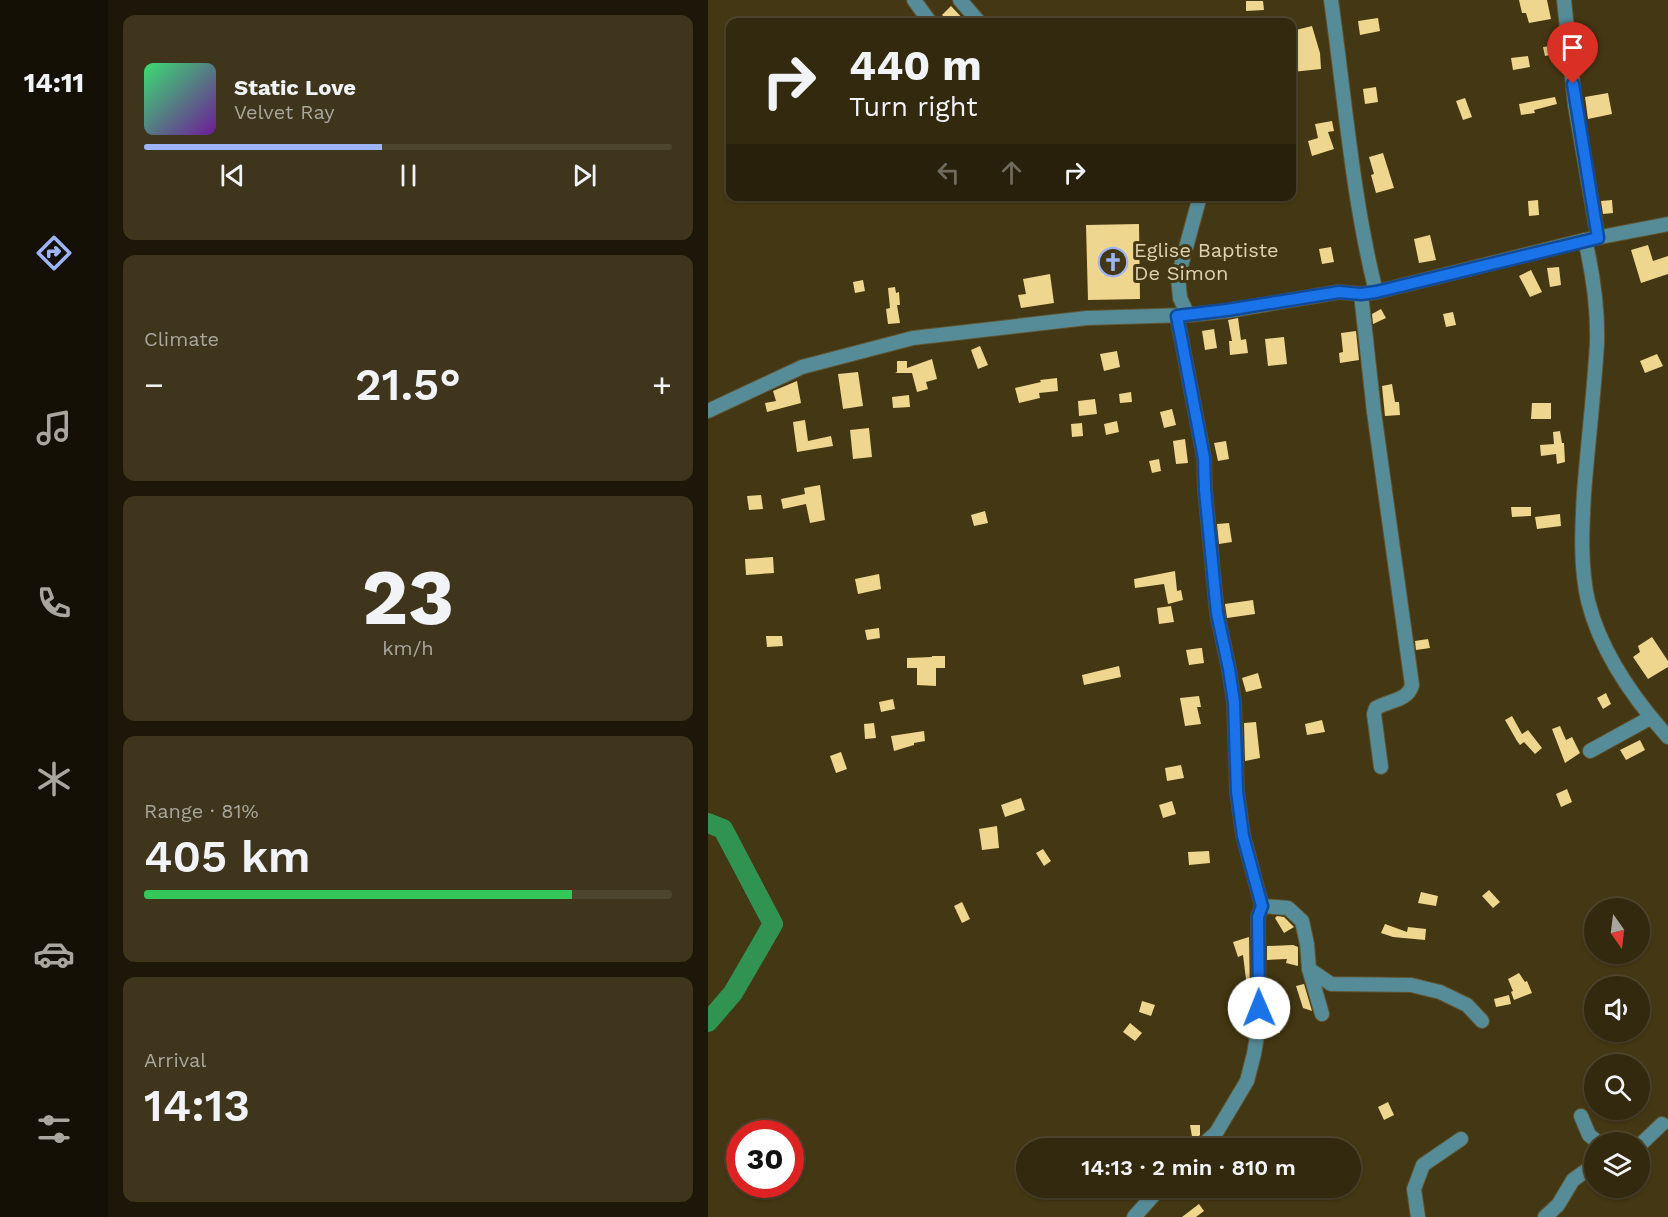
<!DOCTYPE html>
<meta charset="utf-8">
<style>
body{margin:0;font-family:"Work Sans",sans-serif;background:#3e351c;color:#f1f3f6;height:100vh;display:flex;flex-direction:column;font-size:22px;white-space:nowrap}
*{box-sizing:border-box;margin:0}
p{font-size:20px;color:#a9a69e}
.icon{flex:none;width:33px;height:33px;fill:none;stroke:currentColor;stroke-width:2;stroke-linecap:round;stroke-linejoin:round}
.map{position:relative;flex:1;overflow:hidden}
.drawer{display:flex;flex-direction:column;gap:15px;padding:15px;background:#1c1708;width:600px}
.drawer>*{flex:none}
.guide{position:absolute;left:18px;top:18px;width:570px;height:183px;border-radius:12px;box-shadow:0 2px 4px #0004,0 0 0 2px #4e452e;background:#33290e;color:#f1f3f6;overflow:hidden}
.needle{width:39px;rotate:166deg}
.buttons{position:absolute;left:876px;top:898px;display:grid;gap:12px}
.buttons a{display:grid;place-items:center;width:66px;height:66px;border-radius:50%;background:#33290e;box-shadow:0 2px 4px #0004,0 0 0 2px #4e452e;font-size:30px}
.speed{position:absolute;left:18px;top:1120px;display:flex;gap:12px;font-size:30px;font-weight:700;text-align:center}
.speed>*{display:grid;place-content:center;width:78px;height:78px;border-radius:50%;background:#33290e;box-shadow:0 2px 4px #0004,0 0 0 2px #4e452e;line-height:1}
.speed .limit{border:9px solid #d22;background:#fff;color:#111}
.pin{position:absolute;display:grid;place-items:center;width:51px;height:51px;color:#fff;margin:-62px -26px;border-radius:50% 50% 50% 0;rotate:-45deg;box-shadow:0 0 6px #0007}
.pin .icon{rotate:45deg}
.me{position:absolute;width:66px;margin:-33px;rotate:359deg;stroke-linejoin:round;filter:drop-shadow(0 0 4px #0008)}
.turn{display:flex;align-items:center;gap:21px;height:126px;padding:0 24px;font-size:27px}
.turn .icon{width:78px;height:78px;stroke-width:2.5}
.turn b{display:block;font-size:42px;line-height:51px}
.lanes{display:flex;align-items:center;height:57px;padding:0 24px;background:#0003;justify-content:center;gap:30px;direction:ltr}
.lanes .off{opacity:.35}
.big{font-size:45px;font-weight:600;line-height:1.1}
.drawer .card{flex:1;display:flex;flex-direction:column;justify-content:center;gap:9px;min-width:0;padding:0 21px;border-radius:12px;background:#3e351c}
.drawer .dial{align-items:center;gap:0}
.dial b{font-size:78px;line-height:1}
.song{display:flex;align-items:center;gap:18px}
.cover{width:72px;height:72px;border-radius:9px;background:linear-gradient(135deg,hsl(140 70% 55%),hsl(280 70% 35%))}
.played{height:6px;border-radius:3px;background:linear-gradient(90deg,#9db4fd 45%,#4e452e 45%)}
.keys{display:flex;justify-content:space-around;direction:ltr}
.heat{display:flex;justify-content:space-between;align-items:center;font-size:33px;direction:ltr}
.charge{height:9px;border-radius:4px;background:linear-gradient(90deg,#34c759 81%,#4e452e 0)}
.trip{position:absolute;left:308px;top:1138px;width:345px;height:60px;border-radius:30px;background:#33290e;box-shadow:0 2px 4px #0004,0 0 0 2px #4e452e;font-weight:600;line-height:60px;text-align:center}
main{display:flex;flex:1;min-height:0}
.tabs{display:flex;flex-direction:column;width:108px;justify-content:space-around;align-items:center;background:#141006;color:#a9a69e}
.tabs .icon{width:42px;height:42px}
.tabs .current{color:#9db4fd}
.tabs b{font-size:27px;color:#f1f3f6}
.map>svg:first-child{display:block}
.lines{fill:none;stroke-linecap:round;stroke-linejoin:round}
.river{stroke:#319351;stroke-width:20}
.building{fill:#efd68f}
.minor-casing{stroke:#60532f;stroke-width:16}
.minor{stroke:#558c97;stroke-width:14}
.route-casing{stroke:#114b97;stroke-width:15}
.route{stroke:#1a73e8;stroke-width:10}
.labels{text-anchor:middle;stroke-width:6;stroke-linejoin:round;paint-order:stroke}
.poi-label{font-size:20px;fill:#dfd3b1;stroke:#443713;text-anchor:start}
</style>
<main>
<nav class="tabs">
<b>14:11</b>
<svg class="icon current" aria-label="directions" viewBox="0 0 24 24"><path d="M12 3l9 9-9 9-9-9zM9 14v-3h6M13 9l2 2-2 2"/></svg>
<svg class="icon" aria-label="music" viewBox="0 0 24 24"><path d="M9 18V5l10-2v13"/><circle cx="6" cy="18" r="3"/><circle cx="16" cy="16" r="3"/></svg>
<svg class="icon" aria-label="phone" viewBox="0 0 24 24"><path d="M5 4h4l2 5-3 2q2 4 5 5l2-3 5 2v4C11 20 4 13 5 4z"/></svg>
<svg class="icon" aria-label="climate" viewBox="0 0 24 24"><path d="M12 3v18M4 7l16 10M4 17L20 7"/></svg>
<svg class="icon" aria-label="car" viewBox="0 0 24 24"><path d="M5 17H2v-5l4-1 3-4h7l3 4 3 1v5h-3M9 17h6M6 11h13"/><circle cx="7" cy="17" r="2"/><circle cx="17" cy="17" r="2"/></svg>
<svg class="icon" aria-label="filters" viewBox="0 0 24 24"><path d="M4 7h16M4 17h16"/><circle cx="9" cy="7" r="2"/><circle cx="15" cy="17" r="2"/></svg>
</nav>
<section class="drawer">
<div class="card">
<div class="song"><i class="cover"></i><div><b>Static Love</b><p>Velvet Ray</p></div></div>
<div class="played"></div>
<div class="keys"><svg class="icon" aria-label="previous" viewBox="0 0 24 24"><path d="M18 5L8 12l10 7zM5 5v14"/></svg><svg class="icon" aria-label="pause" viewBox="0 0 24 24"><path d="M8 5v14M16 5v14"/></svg><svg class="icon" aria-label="next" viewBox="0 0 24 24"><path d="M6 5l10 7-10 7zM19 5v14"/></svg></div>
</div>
<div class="card"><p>Climate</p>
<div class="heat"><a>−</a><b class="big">21.5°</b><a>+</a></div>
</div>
<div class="card dial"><b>23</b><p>km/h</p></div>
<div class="card"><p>Range · 81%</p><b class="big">405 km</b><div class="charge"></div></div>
<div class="card"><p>Arrival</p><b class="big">14:13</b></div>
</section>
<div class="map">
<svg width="960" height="1217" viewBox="0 0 960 1217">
<rect width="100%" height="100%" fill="#443713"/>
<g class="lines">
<path class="river" d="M0 823 15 829 65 924 25 993 0 1022"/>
</g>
<g class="building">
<path d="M811 0H839L843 19 821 23 818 13H814Z"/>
<path d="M538 1H555L556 10 538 11Z"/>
<path d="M243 6 258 22H241L234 15Z"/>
<path d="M670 18 672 31 652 35 650 21Z"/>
<path d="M604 26 612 53 613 69 584 72V31Z"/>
<path d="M850 45 852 53 837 56 835 47Z"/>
<path d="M820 56 822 67 805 70 803 58Z"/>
<path d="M668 87 670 102 657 104 655 89Z"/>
<path d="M900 93 904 114 880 119 877 97Z"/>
<path d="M847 97 849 104 826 110 827 113 813 115 811 104Z"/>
<path d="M757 98 764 117 755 120 748 101Z"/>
<path d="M624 121 626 131 620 132 626 149 604 156 600 141 610 138 607 124Z"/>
<path d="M675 153 686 188 668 193 663 175 666 174 661 157Z"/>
<path d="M830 200 831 215 821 216 820 201Z"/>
<path d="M904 200 905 213 895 214 893 201Z"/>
<path d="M431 224 432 299 380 300 378 225Z"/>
<path d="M722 235 728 260 711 263 706 239Z"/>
<path d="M940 245 945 261 960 256V274L933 283 923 250Z"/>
<path d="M623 247 626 262 614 264 611 249Z"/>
<path d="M851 267 853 285 842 287 839 268Z"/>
<path d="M823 270 834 292 822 297 811 276Z"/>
<path d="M342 274 346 303 313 308 310 295 318 294 315 279Z"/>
<path d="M155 280 157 291 147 293 145 282Z"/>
<path d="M187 287 188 293 191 292 192 305H189L192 323 180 324 178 309 182 308 180 288Z"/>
<path d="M673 309 678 318 665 324 664 314Z"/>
<path d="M745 312 748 325 738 327 735 314Z"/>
<path d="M530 318 533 340 538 339 540 353 522 355 521 341H524L520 320Z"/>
<path d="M506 329 509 348 497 350 494 331Z"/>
<path d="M648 331 651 360 632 363 631 353 635 352 633 333Z"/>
<path d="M576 337 579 364 560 366 557 339Z"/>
<path d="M272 346 280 365 270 369 263 350Z"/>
<path d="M409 351 412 367 396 371 392 354Z"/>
<path d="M949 354 955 366 937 373 932 361Z"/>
<path d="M224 359 229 379 218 382 220 389 209 392 204 373H187L189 372V361H199V368Z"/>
<path d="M150 372 155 406 135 409 130 374Z"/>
<path d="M349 378 350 391 331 393 332 398 311 403 307 388 333 382 332 380Z"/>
<path d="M89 381 93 403 59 412 57 403 68 401 65 391Z"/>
<path d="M684 384 687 402H691L692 415 677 416 674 386Z"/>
<path d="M423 392 424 402 412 403 411 394Z"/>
<path d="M201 395 202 407 185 408 184 397Z"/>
<path d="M387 399 389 414 371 416 370 401Z"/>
<path d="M824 403H843V419H823Z"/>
<path d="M464 409 468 425 456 428 452 412Z"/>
<path d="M97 420 100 441 123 436 125 446 89 452 85 422Z"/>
<path d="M409 421 411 432 398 435 396 424Z"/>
<path d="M374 423 375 436 364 437 363 424Z"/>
<path d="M161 428 164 457 145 459 142 430Z"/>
<path d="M852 431 854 443H856L857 462 849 464 848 454 833 456 832 445 846 444 845 432Z"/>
<path d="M477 439 480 463 468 464 465 441Z"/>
<path d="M518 441 521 459 510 461 506 443Z"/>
<path d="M451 459 453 471 444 473 441 461Z"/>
<path d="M112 485 117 520 102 523 98 504 75 509 73 499 97 494 96 488Z"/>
<path d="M53 495 55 509 41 510 39 496Z"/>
<path d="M803 507H823V516L804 517Z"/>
<path d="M277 511 280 523 266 526 263 515Z"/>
<path d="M852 514 853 526 829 529 827 517Z"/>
<path d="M521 523 524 542 511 544 509 524Z"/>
<path d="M65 557 66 573 38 575 37 559Z"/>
<path d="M467 571 469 591 473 590 475 600 460 604 456 584 427 588 426 579Z"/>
<path d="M171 574 173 589 150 594 147 579Z"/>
<path d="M545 600 547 614 519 618 517 604Z"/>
<path d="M463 606 466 622 451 624 449 608Z"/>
<path d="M171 628 172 638 159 640 157 630Z"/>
<path d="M58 636H74L75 646 59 647Z"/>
<path d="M944 637 960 661V667L940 679 925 657 932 652 930 646Z"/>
<path d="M720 639 722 648 708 650 707 641Z"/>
<path d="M492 648H494L496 663 481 665 478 650Z"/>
<path d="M224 656H237V668H228V686L209 685V668H199V658L224 657Z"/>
<path d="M411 666 413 677 376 685 374 675Z"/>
<path d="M550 673 554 688 538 692 534 678Z"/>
<path d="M898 693 903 704 895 709 889 698Z"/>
<path d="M491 696 493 707H489L493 724 477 726 472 698Z"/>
<path d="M185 699 187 709 173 712 171 702Z"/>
<path d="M804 716 814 734 820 730 834 748 827 754 816 742 812 745 809 741 797 720Z"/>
<path d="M614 720 617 732 599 735 597 724Z"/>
<path d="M548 722 552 758 537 761 536 723Z"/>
<path d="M166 723 168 738 157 739 156 724Z"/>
<path d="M852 726 858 740 864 737 872 753 857 763 844 729Z"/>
<path d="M216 731 217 741 206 743V745L186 751 183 736Z"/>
<path d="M932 740 937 750 918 760 912 750Z"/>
<path d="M133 752 139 769 128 773 122 756Z"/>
<path d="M473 765 476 778 459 781 457 768Z"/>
<path d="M859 789 864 802 853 807 848 794Z"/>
<path d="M313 798 317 810 297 817 293 805Z"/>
<path d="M464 801 468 814 455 818 451 805Z"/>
<path d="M289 826 291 848 274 850 271 829Z"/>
<path d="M335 849 343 861 336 866 328 853Z"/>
<path d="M501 851 502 863 481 865 480 852Z"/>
<path d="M781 890 792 902 785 908 774 896Z"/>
<path d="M713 892 730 896 728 906 710 903Z"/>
<path d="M254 902 262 919 254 923 246 906Z"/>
<path d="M569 916 576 917 586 927 576 933 567 918Z"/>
<path d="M677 924 699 932 700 927 718 929 717 940 685 937 673 933Z"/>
<path d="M541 937 542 996H540L535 955 530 957 525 942Z"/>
<path d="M585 945 590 947V966L578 963 579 959 559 960V946Z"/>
<path d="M811 973 817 982 819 981 824 993 806 1000 803 992 805 991 800 979Z"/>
<path d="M596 984 604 1011 595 1008 588 986Z"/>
<path d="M801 995 803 1004 788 1007 786 999Z"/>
<path d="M434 1001 447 1005 443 1016 431 1012Z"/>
<rect x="564" y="1018" width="8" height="15"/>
<path d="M422 1023 434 1033 427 1041 415 1032Z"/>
<path d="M680 1102 686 1115 676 1120 670 1107Z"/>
<path d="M482 1125H492V1135L485 1142Z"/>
<path d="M491 1204 496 1211 488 1217H474Z"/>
</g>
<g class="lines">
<g class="minor-casing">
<g id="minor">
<path d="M206 0 222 22"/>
<path d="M252 0 271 22"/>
<path d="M623 0C637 98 644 196 668 292"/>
<path d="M856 0 867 105 890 238"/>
<path d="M877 240C885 274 890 308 889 343 886 393 880 443 876 493 874 529 872 566 880 601 893 653 925 698 960 737"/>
<path d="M653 294 666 412 704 685C700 701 681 700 668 708L666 714 673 767"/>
<path d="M480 315 472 298 470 277 492 196"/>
<path d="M469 316 496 458 497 490 509 613 521 669 526 702 529 791 535 835 554 906 580 908 594 921 599 944 601 969 614 1014"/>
<path d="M0 411 94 367 205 338 379 318 480 315 519 311 631 292 653 294 668 292 877 240 960 224"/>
<path d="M882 751 942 718"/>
<path d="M601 969 623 984 703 985 732 992 759 1005 774 1021"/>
<path d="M873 1116 881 1135 891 1143"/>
<path d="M932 1145 954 1124"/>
<path d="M490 1149 508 1133 539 1081 546 1054 551 1024 550 917 554 906"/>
<path d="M426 1217 452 1188"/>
<path d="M710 1217 706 1189 715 1165 753 1139"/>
<path d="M837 1217 850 1205 865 1180 886 1165"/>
</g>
</g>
<use href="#minor" class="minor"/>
</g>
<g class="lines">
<g class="route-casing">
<path id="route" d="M551 1008 550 917 554 906 535 836 529 791 526 702 521 669 509 613 497 490 496 458 469 316 519 310 631 292 653 294 668 292 890 238 865 84"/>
</g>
<use href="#route" class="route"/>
</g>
<defs>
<g id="church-ring" transform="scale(1.5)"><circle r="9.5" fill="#443713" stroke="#9db4fd" stroke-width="1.5"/><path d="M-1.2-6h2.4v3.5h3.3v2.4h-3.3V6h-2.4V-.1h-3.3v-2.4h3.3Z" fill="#9db4fd"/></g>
</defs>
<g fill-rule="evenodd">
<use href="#church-ring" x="405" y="262"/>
</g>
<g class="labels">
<g class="poi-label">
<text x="426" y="257">Eglise Baptiste<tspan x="426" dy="23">De Simon</tspan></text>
</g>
</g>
</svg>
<div class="buttons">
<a><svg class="needle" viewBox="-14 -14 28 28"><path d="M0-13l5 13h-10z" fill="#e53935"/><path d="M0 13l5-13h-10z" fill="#a9a69e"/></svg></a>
<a><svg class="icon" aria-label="sound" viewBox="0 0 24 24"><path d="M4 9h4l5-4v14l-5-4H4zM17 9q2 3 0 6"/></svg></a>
<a><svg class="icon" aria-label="search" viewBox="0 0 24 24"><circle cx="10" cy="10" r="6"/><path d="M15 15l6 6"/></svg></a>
<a><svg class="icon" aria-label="layers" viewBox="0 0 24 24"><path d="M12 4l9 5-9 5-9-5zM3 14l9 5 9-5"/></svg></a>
</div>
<div class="speed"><div class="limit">30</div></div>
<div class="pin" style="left:865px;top:84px;background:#d93025"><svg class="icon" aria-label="arrive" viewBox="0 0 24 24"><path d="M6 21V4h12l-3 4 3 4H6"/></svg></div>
<svg class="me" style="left:551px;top:1008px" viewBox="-20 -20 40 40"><circle r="19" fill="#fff"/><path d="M0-13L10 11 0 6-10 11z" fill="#1a73e8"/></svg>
<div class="trip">14:13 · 2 min · 810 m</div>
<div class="guide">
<div class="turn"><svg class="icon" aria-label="right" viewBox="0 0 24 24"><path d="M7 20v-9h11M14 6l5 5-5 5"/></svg><div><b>440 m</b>Turn right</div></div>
<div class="lanes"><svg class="icon off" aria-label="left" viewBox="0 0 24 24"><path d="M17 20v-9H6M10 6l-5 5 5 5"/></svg><svg class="icon off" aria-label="ahead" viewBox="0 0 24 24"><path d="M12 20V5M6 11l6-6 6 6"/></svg><svg class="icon" aria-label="right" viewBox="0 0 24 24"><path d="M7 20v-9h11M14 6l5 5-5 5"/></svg></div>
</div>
</div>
</main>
